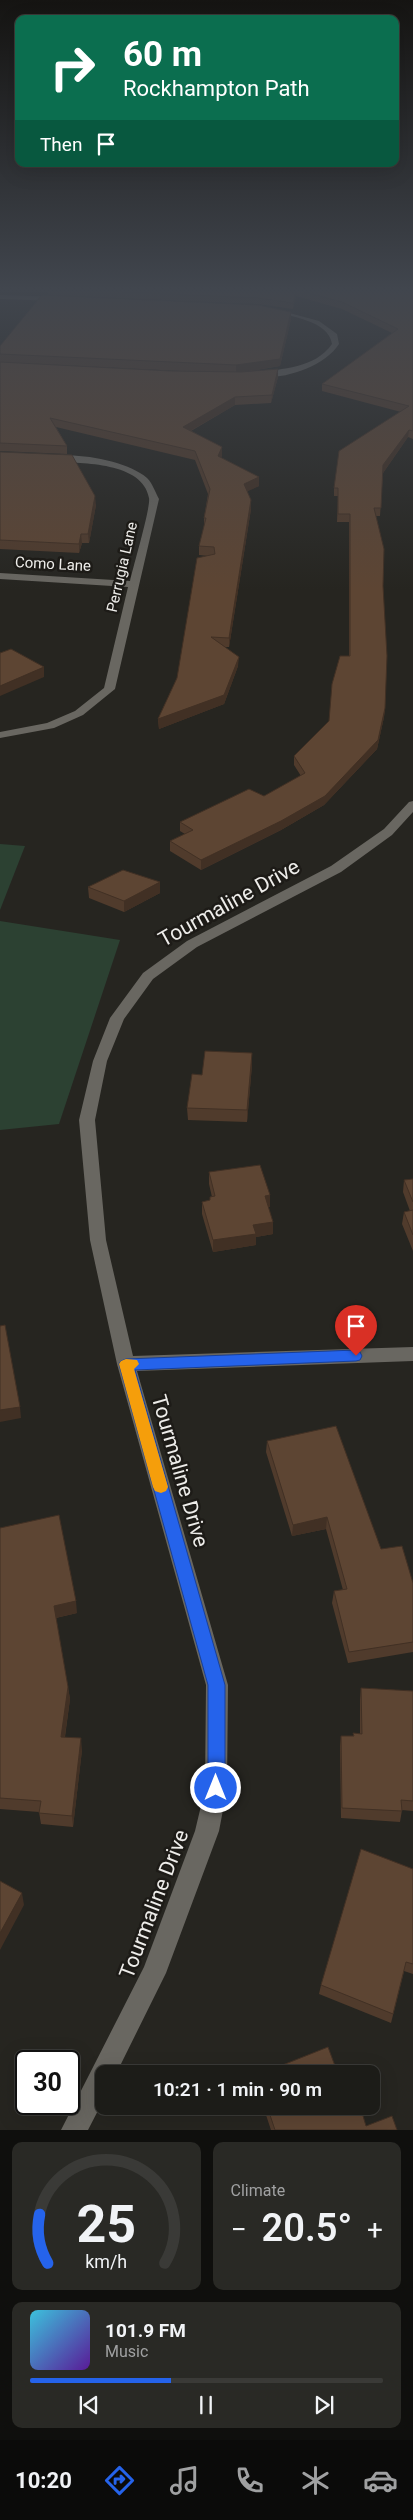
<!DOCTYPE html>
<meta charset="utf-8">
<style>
body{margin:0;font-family:Roboto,sans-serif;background:#292925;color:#f1f3f6;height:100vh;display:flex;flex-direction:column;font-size:19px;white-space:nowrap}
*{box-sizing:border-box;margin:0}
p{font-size:16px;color:#a0a1a2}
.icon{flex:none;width:28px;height:28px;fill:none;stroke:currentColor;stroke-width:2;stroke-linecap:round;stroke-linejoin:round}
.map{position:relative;height:2130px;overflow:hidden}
.details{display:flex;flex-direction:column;gap:12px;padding:12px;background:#0f0f0d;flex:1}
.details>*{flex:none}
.guide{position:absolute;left:15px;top:15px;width:384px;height:152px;border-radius:10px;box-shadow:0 5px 20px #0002,0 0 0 1px #3a3a37;background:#0b6e4f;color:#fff;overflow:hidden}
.speed{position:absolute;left:15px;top:2050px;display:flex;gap:10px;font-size:25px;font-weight:700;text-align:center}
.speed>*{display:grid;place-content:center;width:65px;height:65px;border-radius:50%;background:#1c1c18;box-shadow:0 5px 20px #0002,0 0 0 1px #3a3a37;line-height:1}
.speed .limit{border:2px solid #111;border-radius:8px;background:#fff;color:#111}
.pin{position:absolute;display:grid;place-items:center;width:42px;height:42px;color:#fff;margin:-51px -21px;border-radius:50% 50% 50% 0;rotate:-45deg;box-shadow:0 0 5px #0007}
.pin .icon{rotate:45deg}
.me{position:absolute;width:55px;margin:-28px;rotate:0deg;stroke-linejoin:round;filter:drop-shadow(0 0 4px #0008)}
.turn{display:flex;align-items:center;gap:18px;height:105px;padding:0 25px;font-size:22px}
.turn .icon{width:65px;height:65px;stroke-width:2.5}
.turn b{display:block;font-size:35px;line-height:42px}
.then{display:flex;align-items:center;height:48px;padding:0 25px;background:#0003;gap:10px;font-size:19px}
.big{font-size:38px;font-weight:600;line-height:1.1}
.details .widget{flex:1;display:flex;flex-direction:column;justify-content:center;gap:8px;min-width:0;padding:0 18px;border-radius:10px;background:#292925}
.details .dial{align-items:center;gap:0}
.dial svg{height:130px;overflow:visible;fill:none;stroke:#3a3a37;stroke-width:7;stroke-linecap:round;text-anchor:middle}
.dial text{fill:#f1f3f6;stroke:none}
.song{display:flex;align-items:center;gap:15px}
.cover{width:60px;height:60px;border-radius:8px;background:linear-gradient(135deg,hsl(190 70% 55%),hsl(270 70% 35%))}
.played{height:5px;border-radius:2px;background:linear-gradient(90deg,#2563eb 40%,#3a3a37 40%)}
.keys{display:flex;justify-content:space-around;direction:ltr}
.heat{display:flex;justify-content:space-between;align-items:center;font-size:28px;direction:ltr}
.details .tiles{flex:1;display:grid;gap:12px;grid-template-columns:1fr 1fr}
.widget:last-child{grid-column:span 2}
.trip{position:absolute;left:95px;top:2065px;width:285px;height:50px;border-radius:10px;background:#1c1c18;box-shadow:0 5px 20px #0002,0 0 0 1px #3a3a37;font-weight:600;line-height:50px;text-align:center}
.tabs{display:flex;height:80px;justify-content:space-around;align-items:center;background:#0b0b0a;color:#a0a1a2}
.tabs .icon{width:35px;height:35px}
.tabs .selected{color:#2563eb}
.tabs b{font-size:22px;color:#f1f3f6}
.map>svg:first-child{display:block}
.green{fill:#2c4132}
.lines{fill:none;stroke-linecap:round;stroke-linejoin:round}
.minor{fill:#696761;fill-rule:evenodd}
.wall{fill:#503b2c;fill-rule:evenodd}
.shaded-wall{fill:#413024}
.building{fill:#5d4533;stroke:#413024}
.route{fill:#2563eb;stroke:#184099}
.slow{fill:#f59e0b}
.labels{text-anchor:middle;stroke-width:5;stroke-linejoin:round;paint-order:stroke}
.far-street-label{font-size:15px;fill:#eeedea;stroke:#1d1b17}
.near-street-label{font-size:21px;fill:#eeedea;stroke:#1d1b17}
</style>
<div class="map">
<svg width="413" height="2130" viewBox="0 0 413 2130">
<rect width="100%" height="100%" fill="#262520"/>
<g class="green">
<path d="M0 844 25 846 0 910Z"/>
<path d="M0 921 120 940 59 1124 0 1130Z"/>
</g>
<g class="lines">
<g class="minor">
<path d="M0 295 58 297 61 299 58 301 0 299Z"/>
<path d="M271 308 319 321 337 334 339 344C324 367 284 380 256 377V373C283 368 314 369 332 344 329 320 288 316 269 311Z"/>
<path d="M52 457C78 452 127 461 147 478 153 484 155 492 159 499L115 689 83 715 54 728 0 738V732L47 723 75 711 104 688 128 587 0 579V573L130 581C133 567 151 507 149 498 143 462 82 463 55 462L52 461Z"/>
<path d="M413 801V812L392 835 341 872 197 947 153 979 124 1019 107 1061 95 1120 106 1240 133 1356 413 1347V1361L137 1371 228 1685 227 1789 219 1831 166 1973 116 2074H104V2099L88 2130H61L144 1967 195 1831 205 1789 206 1685 117 1364 90 1240 79 1120 93 1061 110 1018 143 973 187 941 331 866 384 829 409 802Z"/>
</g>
</g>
<g class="wall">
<path d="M48 292H413V439L408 437 383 473 380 516H376L383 586 385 708 384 717 377 749 324 805 281 830 201 870 170 851V841L185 834 180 831V822L264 796 301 776 294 765V756L329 721 349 656V522H337L338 496H334V488L401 412 322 391V384L392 333 342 309 296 296 293 309 258 304 48 295Z"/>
<path d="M291 312V319L280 366 246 372 278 377 271 403 235 405 191 431 222 447V455L221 458 259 477V486L247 491 251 509 229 647H225L238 666 224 704 159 729 158 719 177 678 208 556 199 555V546L204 527V518L208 494 195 460 56 427 67 446V454L0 451V346ZM0 362 201 372 170 371Z"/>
<path d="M0 452 96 505 89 543H82L79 553 0 549Z"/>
<path d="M88 887 160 893 124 912 89 898Z"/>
<path d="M252 1065 247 1122 188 1120 187 1108 202 1075Z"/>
<path d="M209 1172 270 1195V1207H268L273 1222V1234L256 1237V1245L213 1252 202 1214V1202L210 1201V1197H212L209 1184Z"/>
<path d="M413 1179V1251L402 1224 404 1212 410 1211 403 1192 404 1180Z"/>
<path d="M267 1441 381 1549 413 1583V1652L348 1663 332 1603 334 1591 343 1590 326 1529 292 1536 266 1452Z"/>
<path d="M0 1528 77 1613 56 1618 70 1699 65 1737 82 1750 73 1827 41 1824 39 1812 0 1809Z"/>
<path d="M361 1688 413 1691V1811L402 1810 400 1822 341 1818 340 1746 341 1736H353V1733L360 1734V1699Z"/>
<path d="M413 1869V1974L404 1971 391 2023 319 1994 321 1985Z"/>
<path d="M263 2106H349L352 2112 366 2126 397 2130H271Z"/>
</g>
<g class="shaded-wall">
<path d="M296 292V296L293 309V303Z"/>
<path d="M291 312V319L280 366 236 373V365Z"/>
<path d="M278 369V377L271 403 272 395Z"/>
<path d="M235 397V405L183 435V427Z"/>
<path d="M409 430 408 437 383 473V465Z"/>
<path d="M222 447V455L218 465V456Z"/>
<path d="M259 477V486L244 493V484Z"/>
<path d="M95 496 96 505 89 543 88 534Z"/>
<path d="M251 500V509L229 647V638Z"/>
<path d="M81 534 82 543 79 553V544Z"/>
<path d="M239 657 238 666 224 704 159 729 158 719Z"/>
<path d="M44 667V677L0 696V686Z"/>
<path d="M385 708 384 717 377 749 324 805 281 830 201 870V860Z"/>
<path d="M160 882V893L124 912V901Z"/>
<path d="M252 1053V1065L247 1122V1110Z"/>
<path d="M270 1195V1207L264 1208 265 1196Z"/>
<path d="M273 1222V1234L256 1237V1245L213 1252V1240L253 1225Z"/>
<path d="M20 1407 21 1418 0 1422V1410Z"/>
<path d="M327 1517 326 1529 292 1536 293 1525Z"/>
<path d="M76 1601 77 1613 55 1618 54 1606Z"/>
<path d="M68 1687 70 1699 63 1749 61 1737Z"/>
<path d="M81 1738 82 1750 73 1827 72 1816Z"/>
<path d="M22 1893 24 1905 0 1950V1933Z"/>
</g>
<g class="building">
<path d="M123 292H296L293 303 258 298Z"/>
<path d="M305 292H413V431L409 430 383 465 381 508H374L384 549 383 586 387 656 385 708 378 740 325 796 281 821 201 860 170 841 193 830 180 822 249 789 264 796 305 773 294 756 329 721 332 684 340 656H350V514H338V488H334L339 451 409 406 322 384 398 329 342 302Z"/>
<path d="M42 295 258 305 291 312 280 359 236 365 0 354V346Z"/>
<path d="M0 362 170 371 241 372 278 369 272 395 235 397 183 427 222 447 218 456 259 477 244 484 251 500 229 638 211 637 239 657 224 695 158 719 177 678 197 558 215 554 214 547 199 546 206 518H204L210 489 195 451 50 418 67 446 0 443Z"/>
<path d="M0 452 72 455 95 496 88 534H81L79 544 0 540Z"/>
<path d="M11 649 44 667 0 686V653Z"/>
<path d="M123 870 160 882 124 901 88 887Z"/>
<path d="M205 1051 252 1053 247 1110 187 1108 192 1074 202 1075Z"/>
<path d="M260 1165 270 1195 265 1196 273 1222 253 1225 256 1234 213 1240 202 1202 210 1200V1197L215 1196 209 1172Z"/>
<path d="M413 1179V1202L404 1180Z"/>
<path d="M413 1210V1235L404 1212Z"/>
<path d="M5 1325 20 1407 0 1410V1326Z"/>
<path d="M336 1426 381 1549 402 1546 413 1583V1642L349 1652 334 1591 347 1589 327 1517 293 1525 267 1441Z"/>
<path d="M59 1515 76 1601 54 1606 68 1687 61 1737 81 1738 72 1816 39 1813 41 1801 0 1798V1528Z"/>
<path d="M361 1688 413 1691V1801L401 1800 402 1811 342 1808 341 1736H354L353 1733 362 1734Z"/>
<path d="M361 1849 413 1869V1964L406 1962 393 2014 321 1985Z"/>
<path d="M0 1881 22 1893 0 1933Z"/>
<path d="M328 2047 338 2074H260Z"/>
<path d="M267 2106H349L352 2112 361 2109 366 2126 392 2116 397 2130H275Z"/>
</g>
<linearGradient id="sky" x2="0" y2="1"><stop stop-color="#151412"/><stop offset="0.49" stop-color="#41464e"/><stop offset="1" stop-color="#41464e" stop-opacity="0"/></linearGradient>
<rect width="413" height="590" fill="url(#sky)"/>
<path class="route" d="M356 1350 360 1352 362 1356 360 1360 356 1361 135 1370 225 1685V1788L222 1795 216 1797 210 1795 208 1788V1685L119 1364 121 1361 126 1359Z"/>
<path class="slow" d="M126 1359 137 1360 139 1364 134 1369 168 1487 166 1491 161 1493 155 1491 153 1487 119 1364 121 1361Z"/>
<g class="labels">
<g class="far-street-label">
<text transform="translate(53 564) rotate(3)" y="5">Como Lane</text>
<text transform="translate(122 567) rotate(-77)" y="5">Perrugia Lane</text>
</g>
<g class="near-street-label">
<text transform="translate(229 903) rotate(-29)" y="7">Tourmaline Drive</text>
<text transform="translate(180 1471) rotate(74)" y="7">Tourmaline Drive</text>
<text transform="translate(154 1904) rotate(-69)" y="7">Tourmaline Drive</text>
</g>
</g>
</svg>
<div class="speed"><div class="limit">30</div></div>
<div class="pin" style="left:356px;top:1356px;background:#d93025"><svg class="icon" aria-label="arrive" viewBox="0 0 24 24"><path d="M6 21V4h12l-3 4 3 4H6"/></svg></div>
<svg class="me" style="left:216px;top:1788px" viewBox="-20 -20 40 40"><circle r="17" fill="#2563eb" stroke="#fff" stroke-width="3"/><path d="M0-11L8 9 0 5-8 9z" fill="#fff"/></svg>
<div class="trip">10:21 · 1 min · 90 m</div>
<div class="guide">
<div class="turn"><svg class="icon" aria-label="right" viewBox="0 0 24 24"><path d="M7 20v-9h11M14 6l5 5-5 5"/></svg><div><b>60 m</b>Rockhampton Path</div></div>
<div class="then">Then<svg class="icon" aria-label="arrive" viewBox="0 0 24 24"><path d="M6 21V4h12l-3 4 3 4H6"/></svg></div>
</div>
</div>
<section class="details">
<div class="tiles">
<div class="widget dial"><svg viewBox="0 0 100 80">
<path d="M14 69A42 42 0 1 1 86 69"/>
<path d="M14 69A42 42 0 0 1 9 39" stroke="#2563eb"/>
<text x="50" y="56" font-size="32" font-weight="700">25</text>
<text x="50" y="72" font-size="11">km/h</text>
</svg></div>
<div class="widget"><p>Climate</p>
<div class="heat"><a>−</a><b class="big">20.5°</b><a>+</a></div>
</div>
<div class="widget">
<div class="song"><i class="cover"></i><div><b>101.9 FM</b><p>Music</p></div></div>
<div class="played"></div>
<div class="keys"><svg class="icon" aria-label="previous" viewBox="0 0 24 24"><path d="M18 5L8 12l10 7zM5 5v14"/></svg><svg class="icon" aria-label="pause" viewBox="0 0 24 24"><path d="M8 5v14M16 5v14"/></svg><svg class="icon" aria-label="next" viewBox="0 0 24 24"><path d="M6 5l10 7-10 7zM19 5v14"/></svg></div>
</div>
</div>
</section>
<nav class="tabs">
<b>10:20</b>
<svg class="icon selected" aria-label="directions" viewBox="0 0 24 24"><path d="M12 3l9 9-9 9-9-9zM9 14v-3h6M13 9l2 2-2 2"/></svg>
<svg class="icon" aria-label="music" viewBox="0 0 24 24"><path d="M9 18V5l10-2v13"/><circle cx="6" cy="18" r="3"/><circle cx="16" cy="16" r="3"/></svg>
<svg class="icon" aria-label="phone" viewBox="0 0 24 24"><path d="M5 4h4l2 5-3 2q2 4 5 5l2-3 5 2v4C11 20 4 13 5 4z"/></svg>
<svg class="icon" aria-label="climate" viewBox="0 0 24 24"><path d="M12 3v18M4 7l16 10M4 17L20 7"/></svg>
<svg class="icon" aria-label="car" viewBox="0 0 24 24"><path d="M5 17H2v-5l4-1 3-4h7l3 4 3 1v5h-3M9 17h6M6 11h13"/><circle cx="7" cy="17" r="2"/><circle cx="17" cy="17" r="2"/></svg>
</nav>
